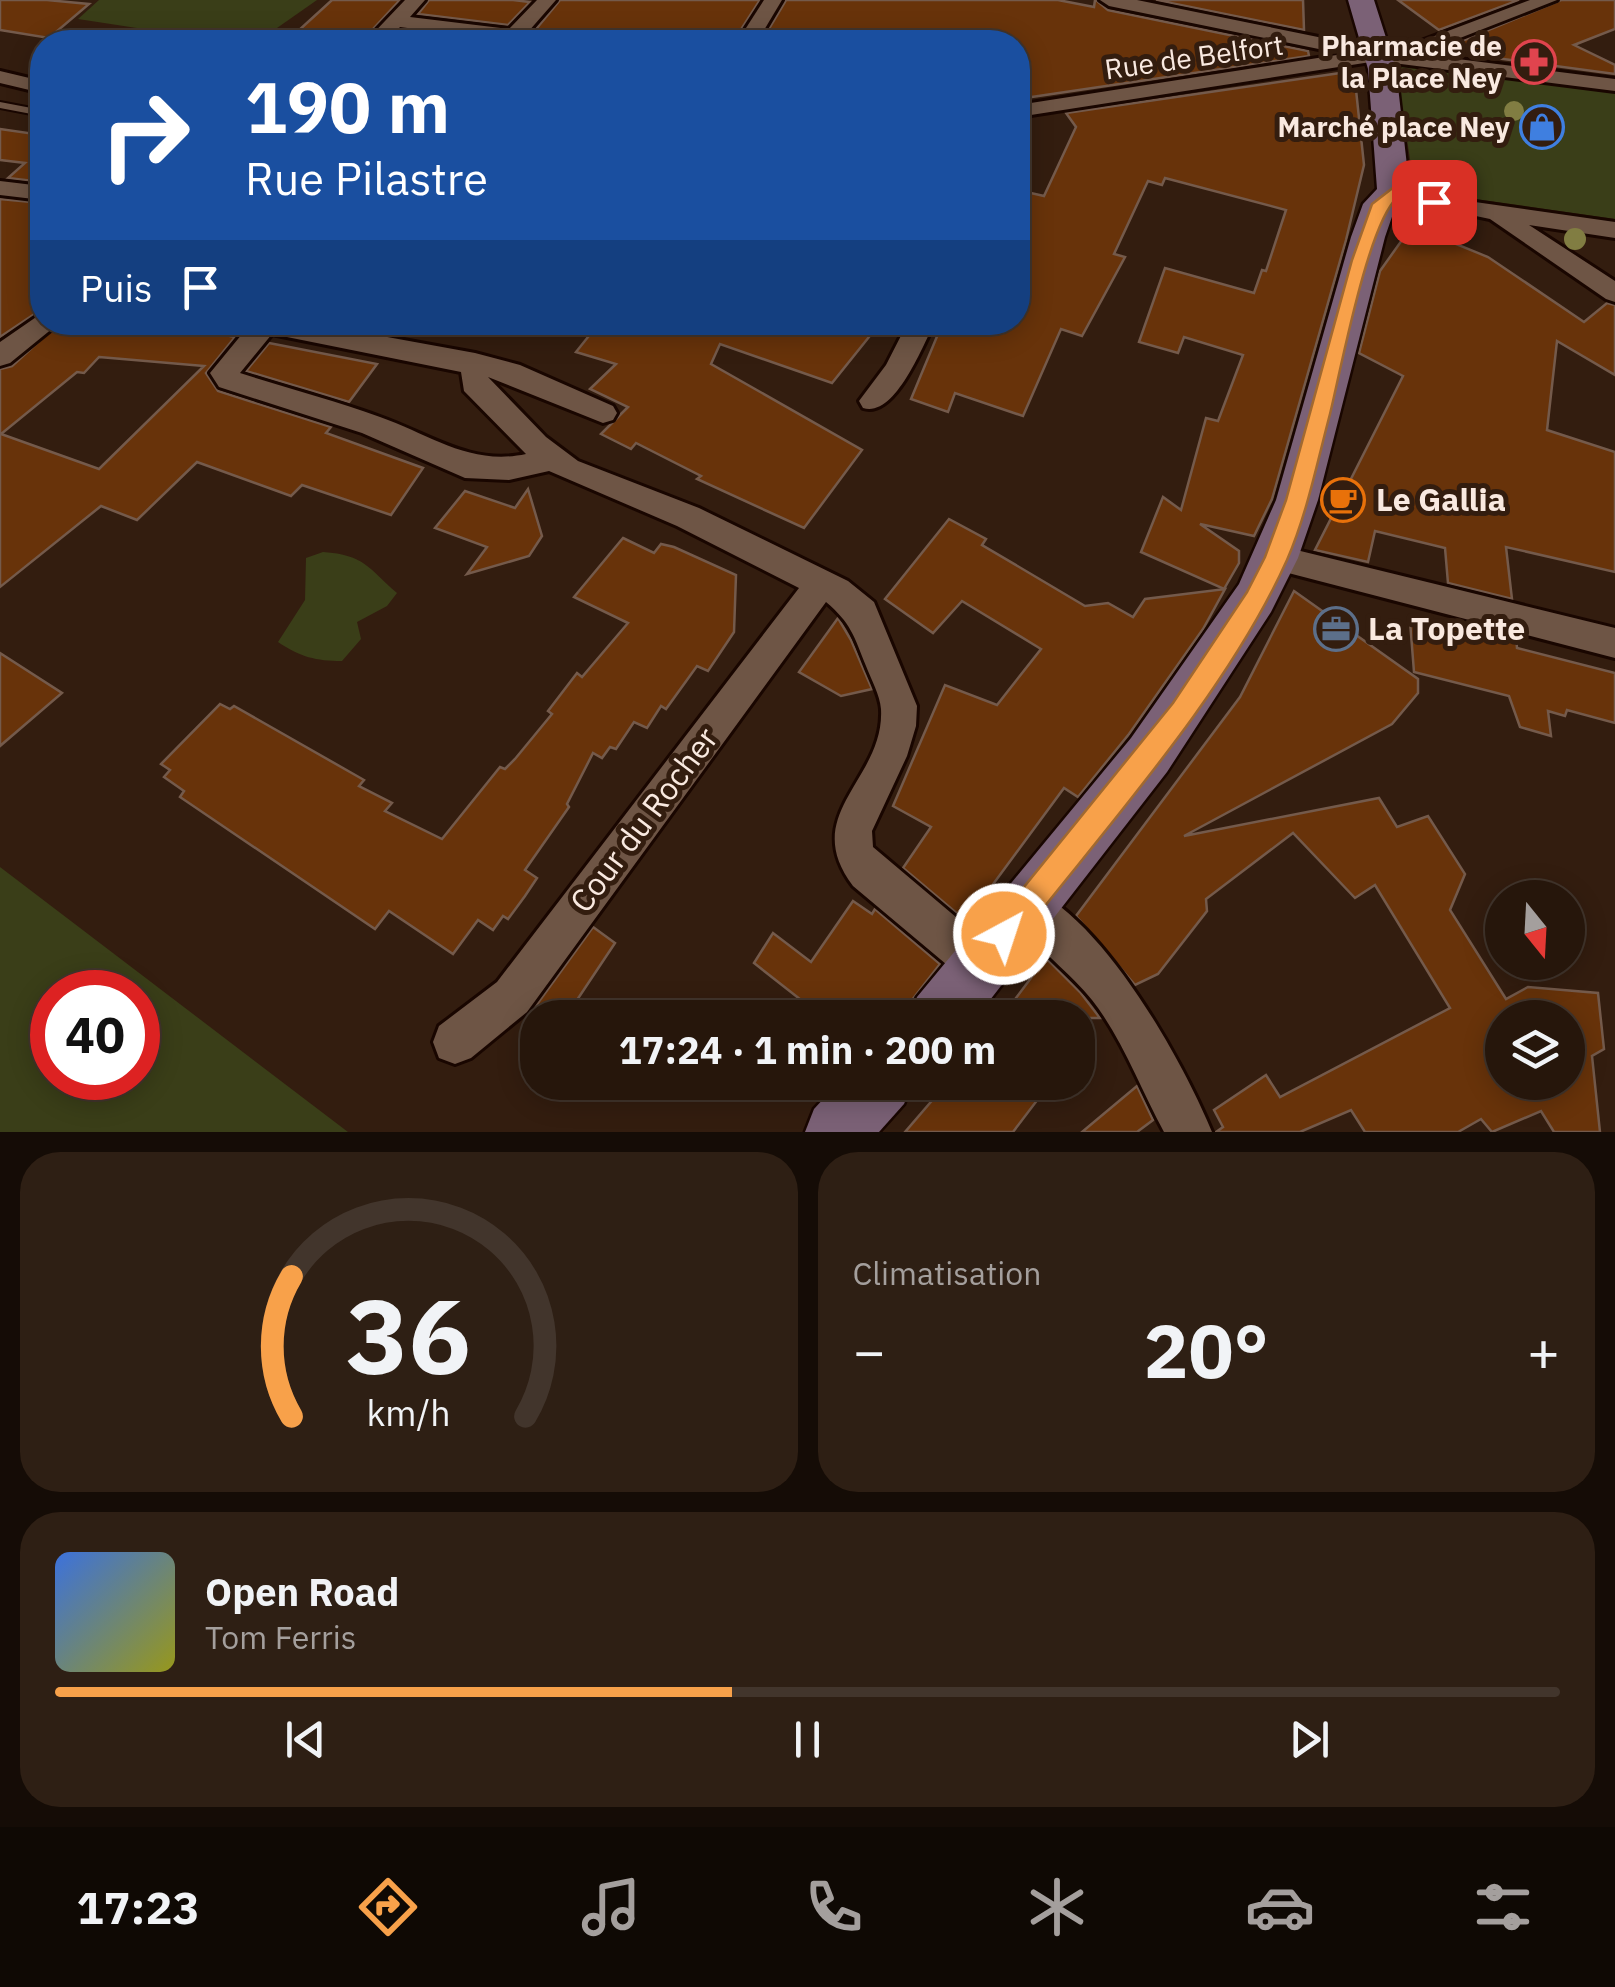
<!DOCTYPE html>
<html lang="fr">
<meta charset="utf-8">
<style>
body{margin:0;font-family:"IBM Plex Sans",sans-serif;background:#2e1f14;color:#f1f3f6;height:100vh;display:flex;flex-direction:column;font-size:38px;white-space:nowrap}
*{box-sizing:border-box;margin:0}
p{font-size:32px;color:#a49f9d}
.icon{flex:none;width:55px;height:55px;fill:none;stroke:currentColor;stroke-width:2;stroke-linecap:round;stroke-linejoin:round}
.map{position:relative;height:1132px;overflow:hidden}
.details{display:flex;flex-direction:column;gap:20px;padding:20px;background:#150c06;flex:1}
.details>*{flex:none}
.hud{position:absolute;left:30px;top:30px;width:1000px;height:305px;border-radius:40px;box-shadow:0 5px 25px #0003,0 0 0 2px #42352c;background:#1a4fa0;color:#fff;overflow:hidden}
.needle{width:65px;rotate:162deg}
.buttons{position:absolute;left:1485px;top:880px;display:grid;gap:20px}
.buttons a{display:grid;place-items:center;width:100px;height:100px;border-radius:50%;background:#26160b;box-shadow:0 5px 25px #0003,0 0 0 2px #42352c;font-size:50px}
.speed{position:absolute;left:30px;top:970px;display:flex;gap:20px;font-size:50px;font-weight:700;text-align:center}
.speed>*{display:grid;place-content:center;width:130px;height:130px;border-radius:50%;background:#26160b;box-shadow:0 5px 25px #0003,0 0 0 2px #42352c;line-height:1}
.speed .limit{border:15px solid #d22;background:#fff;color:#111}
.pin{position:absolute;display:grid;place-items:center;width:85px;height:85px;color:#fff;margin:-42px;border-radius:20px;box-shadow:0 5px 15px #0006}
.me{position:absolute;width:110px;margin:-55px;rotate:40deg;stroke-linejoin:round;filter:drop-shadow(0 0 8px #0008)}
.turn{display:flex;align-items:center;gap:35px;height:210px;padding:0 50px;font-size:45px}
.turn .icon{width:130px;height:130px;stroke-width:2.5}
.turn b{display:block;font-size:70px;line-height:85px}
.then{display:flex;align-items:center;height:95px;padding:0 50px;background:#0003;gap:20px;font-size:38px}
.big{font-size:75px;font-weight:700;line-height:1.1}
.details .widget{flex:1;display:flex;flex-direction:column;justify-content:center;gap:15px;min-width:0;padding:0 35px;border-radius:40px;background:#2e1f14}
.details .dial{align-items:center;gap:0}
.dial svg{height:260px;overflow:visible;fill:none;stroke:#42352c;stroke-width:7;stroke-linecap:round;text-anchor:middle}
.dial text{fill:#f1f3f6;stroke:none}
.song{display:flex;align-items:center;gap:30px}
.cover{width:120px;height:120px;border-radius:15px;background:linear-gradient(135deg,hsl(220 70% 55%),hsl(60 70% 35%))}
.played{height:10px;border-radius:5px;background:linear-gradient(90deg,#f8a14a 45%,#42352c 45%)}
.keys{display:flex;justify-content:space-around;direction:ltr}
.heat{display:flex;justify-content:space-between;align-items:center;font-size:55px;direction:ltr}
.details .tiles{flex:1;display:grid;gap:20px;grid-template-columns:1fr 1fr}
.widget:last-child{grid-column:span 2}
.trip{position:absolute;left:520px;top:1000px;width:575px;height:100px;border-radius:40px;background:#26160b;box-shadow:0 5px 25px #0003,0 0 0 2px #42352c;font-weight:700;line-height:100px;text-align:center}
.tabs{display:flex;height:160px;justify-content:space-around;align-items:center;background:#0f0904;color:#a49f9d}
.tabs .icon{width:70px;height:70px}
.tabs .selected{color:#f8a14a}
.tabs b{font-size:45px;color:#f1f3f6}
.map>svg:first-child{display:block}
.green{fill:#3a3e18;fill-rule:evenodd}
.building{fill:#68330a;stroke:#745a4b;stroke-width:2.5;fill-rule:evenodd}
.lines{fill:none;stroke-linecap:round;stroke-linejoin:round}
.lane-casing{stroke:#190600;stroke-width:4}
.street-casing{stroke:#190600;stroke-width:6}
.secondary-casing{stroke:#190600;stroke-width:5}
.lane{fill:#6e5545;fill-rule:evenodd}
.street{fill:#6e5545;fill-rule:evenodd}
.secondary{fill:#7b6176;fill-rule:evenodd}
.tree{fill:#817d42}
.route{fill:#f8a14a;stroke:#a16930;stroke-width:2.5}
.labels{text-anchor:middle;stroke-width:10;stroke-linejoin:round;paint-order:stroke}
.far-poi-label{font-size:28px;font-weight:bold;fill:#f9e9e0;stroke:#331d0f;text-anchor:end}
.far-street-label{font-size:28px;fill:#f9e9e0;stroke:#331d0f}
.poi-label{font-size:32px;font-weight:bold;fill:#f9e9e0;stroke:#331d0f;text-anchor:start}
.street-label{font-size:32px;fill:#f9e9e0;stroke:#331d0f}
</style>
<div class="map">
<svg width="1615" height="1132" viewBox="0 0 1615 1132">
<rect width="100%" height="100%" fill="#331d0f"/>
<g class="green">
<path d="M99 0H317L257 42H228L78 19Z"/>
<path d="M1417 65 1615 91V219L1439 194 1413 179 1397 73 1402 67Z"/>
<path d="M323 552C365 555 368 568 397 593L387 606 357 622 361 639 342 661C316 661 300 657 278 642L305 600 306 558Z"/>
<path d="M0 867 348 1132H0ZM52 992H138V1078H52Z"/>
</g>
<g class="building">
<path d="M0 0H47L89 4 49 38 0 30Z"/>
<path d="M332 0H400L361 42H286Z"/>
<path d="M429 0H513L530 2 508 25 418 14Z"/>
<path d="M560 0H760L733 42H529L537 34H532Z"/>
<path d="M786 0H1058L1094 7 1095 0H1096L1108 10 1308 51 1309 56 1018 99V42H761Z"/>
<path d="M1156 0H1303L1304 30Z"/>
<path d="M1398 0H1519L1439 30Z"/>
<path d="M1561 0H1615V29L1574 45 1615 65V74L1473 55 1457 43Z"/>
<path d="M1354 71 1364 165 1346 240 1272 499 1254 536 1200 524 1239 551V563L1224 589 1141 552 1163 497 1181 510 1206 418 1218 421 1243 355 1184 337 1178 353 1139 342 1165 268 1254 293 1262 270 1266 271 1286 210 1165 178 1162 185 1148 181 1114 254 1125 257 1082 336 1061 329 1023 416 955 393 948 412 911 399 943 322H1018V190L1044 196 1076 127 1066 113Z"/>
<path d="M0 129 42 135V182L8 178 25 163 0 160Z"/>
<path d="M0 199 42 203V309L0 337Z"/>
<path d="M1412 226 1488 257 1584 322 1607 303 1615 305V375L1557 341 1547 430 1615 452V572L1506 547 1512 599 1448 583 1445 548 1375 531 1368 562 1315 550 1403 376 1359 353 1380 271Z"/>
<path d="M60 322H160L235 337 206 373 218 391 331 427 326 433 423 468 391 515 302 485 291 496 197 462 137 520 101 506 0 587V369L12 366ZM99 357 204 366 99 469 1 434 77 372 84 373Z"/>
<path d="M600 322H881L832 383 720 344 711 364 862 450 804 528 697 479 701 476 636 443 631 449 601 434 628 407 590 389 616 364 576 352Z"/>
<path d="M269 343 377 364 349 402 246 371Z"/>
<path d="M528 489 542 536 529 556 467 574 487 547 435 528 465 491 515 508Z"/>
<path d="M949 519 986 539 982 545 1085 606 1108 603 1133 617 1145 599 1225 589 1203 629 1129 734 1078 797 1064 788 966 921 903 868 931 827 893 806 945 685 997 705 1041 649 962 601 933 633 885 599Z"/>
<path d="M623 538 654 553 661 544 674 547 736 575 734 632 708 671 697 666 666 709 661 706 647 728 634 722 616 749 610 747 602 758 593 753 567 804 569 807 525 870 537 878 525 896 508 919 503 916 493 930 478 920 453 954 389 911 375 929 180 797 184 791 164 777 170 770 161 764 220 704 230 709 234 706 364 780 359 786 392 803 385 811 442 839 500 767 505 769 515 759 552 714 548 711 577 673 582 677 628 623 574 597Z"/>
<path d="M1294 591 1418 679V693L1392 724 1184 836 1379 798 1397 827 1428 816 1465 874 1450 910 1506 999 1528 987 1598 993 1604 1049 1592 1056 1600 1132H1554L1541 1111 1492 1132 1481 1119 1458 1132H1365L1351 1110 1300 1132H1216L1223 1127 1214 1110 1266 1075 1280 1097 1450 1008 1375 885 1355 898 1293 833 1206 899 1207 911 1158 974 1135 985 1076 916 1240 697ZM1502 1018H1568V1082H1502Z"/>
<path d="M838 618 851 640 872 689 841 696 799 672Z"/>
<path d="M1450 619 1516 636 1517 648 1615 673V723L1567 710 1565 716 1548 711 1551 736 1520 727 1509 696 1414 672 1410 621 1451 631Z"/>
<path d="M0 653 62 693 0 746Z"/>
<path d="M853 901 872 914 875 909 940 964 898 1018H824L754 963 773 933 811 962Z"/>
<path d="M593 927 615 943 565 1018H527Z"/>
<path d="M1046 958 1080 992 1100 1018H1001Z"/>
<path d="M948 1082H1051L1013 1132H905Z"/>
<path d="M1137 1086 1153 1120 1137 1132H1082Z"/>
</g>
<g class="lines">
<g class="lane-casing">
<g id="lane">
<path d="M474 29 483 31 473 42H463Z"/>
<path d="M0 102 42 110V116L0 108Z"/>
</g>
</g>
<g class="street-casing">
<g id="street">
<path d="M405 0H425L410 17 509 29 537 0H556L521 40 514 42 400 27 386 42H365Z"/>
<path d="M764 0H782L757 42H737Z"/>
<path d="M1100 0H1137L1377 49 1416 43 1530 0H1557L1419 54 1615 79V91L1377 61 1018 117V105L1343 54 1109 6Z"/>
<path d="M0 71 42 81V93L0 83Z"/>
<path d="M0 181 42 186V200L0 195Z"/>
<path d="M1394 185 1461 200 1615 222V238L1529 225 1615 281V302L1606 299 1490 219 1386 197 1382 192 1386 187Z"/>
<path d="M42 313V322H57L53 328 10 363 0 366V342Z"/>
<path d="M243 322H305L475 353 520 365 613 406 617 413 613 420 603 423 488 377 546 437 578 461 699 508 848 581 874 602 917 706 916 726 907 756 872 831 873 847 995 950 1001 965 995 980 980 986 965 980 853 886C798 813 885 780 881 709 880 695 871 679 866 666 854 636 851 623 826 602L527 1012 471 1058 455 1064 439 1058 433 1042 439 1026 497 982 799 588 677 526 549 471 509 480 465 478 362 433 219 387 210 373 247 328ZM272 334 461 372 464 391 526 454C470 466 431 435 380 417 334 400 286 388 240 373Z"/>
<path d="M908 322H935C922 347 895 418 863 408L859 401 886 365Z"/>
<path d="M1276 545 1615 628V658L1265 567 1260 558 1265 549Z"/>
<path d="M1028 887C1102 917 1182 1059 1212 1132H1164C1141 1090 1122 1038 1092 1000 1070 972 1019 934 1008 907L1014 893Z"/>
</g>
</g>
<g class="secondary-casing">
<g id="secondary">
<path d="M1348 0H1374L1396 69 1410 192 1395 208 1385 237 1318 500 1298 558 1271 612 1167 772 976 1018H908L917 997 1131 738 1239 584 1276 500 1351 237 1363 204 1377 189 1368 69Z"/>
<path d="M839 1082H913L904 1104 879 1132H805L814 1109Z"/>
</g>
</g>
<use href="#lane" class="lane"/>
<use href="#street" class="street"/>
<use href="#secondary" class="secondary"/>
</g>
<g class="tree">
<circle cx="1514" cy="111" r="10"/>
<circle cx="1575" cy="239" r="11"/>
</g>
<path class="route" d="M1394 187 1442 202 1434 207 1397 198C1368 224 1341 369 1330 414 1317 463 1307 514 1287 560 1227 694 1105 828 1014 945L1004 949 994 945 990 934 994 924 1173 703 1247 592 1265 557 1286 500 1352 260 1372 204Z"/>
<defs>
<g id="pharmacy-ring" transform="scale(2.25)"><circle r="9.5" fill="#331d0f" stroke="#e0444e" stroke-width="1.5"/><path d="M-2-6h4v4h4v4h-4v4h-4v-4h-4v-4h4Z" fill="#e0444e"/></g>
<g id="shop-ring" transform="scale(2.25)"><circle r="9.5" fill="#331d0f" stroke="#3f7fe0" stroke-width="1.5"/><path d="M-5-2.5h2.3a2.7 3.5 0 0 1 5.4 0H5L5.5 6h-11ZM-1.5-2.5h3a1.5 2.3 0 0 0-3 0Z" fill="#3f7fe0"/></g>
<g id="cafe-ring" transform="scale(2.25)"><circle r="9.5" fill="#331d0f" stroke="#e8710a" stroke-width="1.5"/><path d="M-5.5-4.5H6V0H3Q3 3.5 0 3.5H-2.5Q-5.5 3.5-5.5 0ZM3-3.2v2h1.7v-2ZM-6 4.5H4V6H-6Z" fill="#e8710a"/></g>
<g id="office-ring" transform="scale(2.25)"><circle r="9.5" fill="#331d0f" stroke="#5c6f8a" stroke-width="1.5"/><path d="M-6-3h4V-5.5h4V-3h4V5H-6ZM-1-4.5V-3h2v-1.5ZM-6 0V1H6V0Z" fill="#5c6f8a"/></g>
</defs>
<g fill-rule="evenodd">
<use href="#pharmacy-ring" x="1534" y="62"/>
<use href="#shop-ring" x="1542" y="127"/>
<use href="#cafe-ring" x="1343" y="500"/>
<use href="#office-ring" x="1336" y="629"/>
</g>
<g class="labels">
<g class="far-poi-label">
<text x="1502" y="56">Pharmacie de<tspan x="1502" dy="32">la Place Ney</tspan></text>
<text x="1510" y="137">Marché place Ney</text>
</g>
<g class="far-street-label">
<text transform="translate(1194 57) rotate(-8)" y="10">Rue de Belfort</text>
</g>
<g class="poi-label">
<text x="1376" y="511">Le Gallia</text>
<text x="1368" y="640">La Topette</text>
</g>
<g class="street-label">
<text transform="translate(644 820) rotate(-53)" y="11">Cour du Rocher</text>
</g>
</g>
</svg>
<div class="buttons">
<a><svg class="needle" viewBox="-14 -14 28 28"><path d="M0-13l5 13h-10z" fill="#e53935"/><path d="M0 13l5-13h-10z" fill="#a49f9d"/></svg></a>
<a><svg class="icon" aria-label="layers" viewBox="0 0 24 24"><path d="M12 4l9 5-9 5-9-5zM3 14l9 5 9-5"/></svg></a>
</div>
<div class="speed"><div class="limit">40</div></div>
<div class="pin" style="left:1434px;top:202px;background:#d93025"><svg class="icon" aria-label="arrive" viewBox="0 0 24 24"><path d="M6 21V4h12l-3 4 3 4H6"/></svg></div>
<svg class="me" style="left:1004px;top:934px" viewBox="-20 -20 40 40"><circle r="17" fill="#f8a14a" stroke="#fff" stroke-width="3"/><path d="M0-11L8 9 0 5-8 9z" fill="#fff"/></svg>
<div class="trip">17:24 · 1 min · 200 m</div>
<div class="hud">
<div class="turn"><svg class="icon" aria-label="right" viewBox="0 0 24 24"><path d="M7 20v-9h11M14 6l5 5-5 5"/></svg><div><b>190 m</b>Rue Pilastre</div></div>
<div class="then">Puis<svg class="icon" aria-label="arrive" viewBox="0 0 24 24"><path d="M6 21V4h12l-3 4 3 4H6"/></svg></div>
</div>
</div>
<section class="details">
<div class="tiles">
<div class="widget dial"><svg viewBox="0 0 100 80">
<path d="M14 69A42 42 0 1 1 86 69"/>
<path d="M14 69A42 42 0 0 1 14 26" stroke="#f8a14a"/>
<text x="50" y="56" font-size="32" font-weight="700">36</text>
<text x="50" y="72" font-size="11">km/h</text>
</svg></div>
<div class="widget"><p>Climatisation</p>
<div class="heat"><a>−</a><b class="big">20°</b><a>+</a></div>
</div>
<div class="widget">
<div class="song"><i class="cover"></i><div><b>Open Road</b><p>Tom Ferris</p></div></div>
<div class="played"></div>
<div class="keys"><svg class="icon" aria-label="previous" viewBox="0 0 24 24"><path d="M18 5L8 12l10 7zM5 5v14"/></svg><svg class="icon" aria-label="pause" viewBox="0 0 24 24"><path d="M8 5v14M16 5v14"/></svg><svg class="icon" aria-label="next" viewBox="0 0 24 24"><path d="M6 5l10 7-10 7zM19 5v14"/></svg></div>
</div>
</div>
</section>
<nav class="tabs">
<b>17:23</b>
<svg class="icon selected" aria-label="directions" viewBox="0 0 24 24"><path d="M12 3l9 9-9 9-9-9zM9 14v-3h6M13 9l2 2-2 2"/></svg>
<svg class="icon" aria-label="music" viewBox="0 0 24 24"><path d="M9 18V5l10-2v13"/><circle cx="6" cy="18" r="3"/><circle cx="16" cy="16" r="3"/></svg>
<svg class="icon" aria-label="phone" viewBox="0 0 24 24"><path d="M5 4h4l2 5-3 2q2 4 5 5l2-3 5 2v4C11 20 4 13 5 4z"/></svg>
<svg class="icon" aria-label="climate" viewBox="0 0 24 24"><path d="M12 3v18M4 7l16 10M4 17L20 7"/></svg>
<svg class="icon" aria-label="car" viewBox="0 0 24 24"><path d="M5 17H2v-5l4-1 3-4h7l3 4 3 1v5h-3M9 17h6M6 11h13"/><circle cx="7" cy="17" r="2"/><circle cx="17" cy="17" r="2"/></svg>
<svg class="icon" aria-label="filters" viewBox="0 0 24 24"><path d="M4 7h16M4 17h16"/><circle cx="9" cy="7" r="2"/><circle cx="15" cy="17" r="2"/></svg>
</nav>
